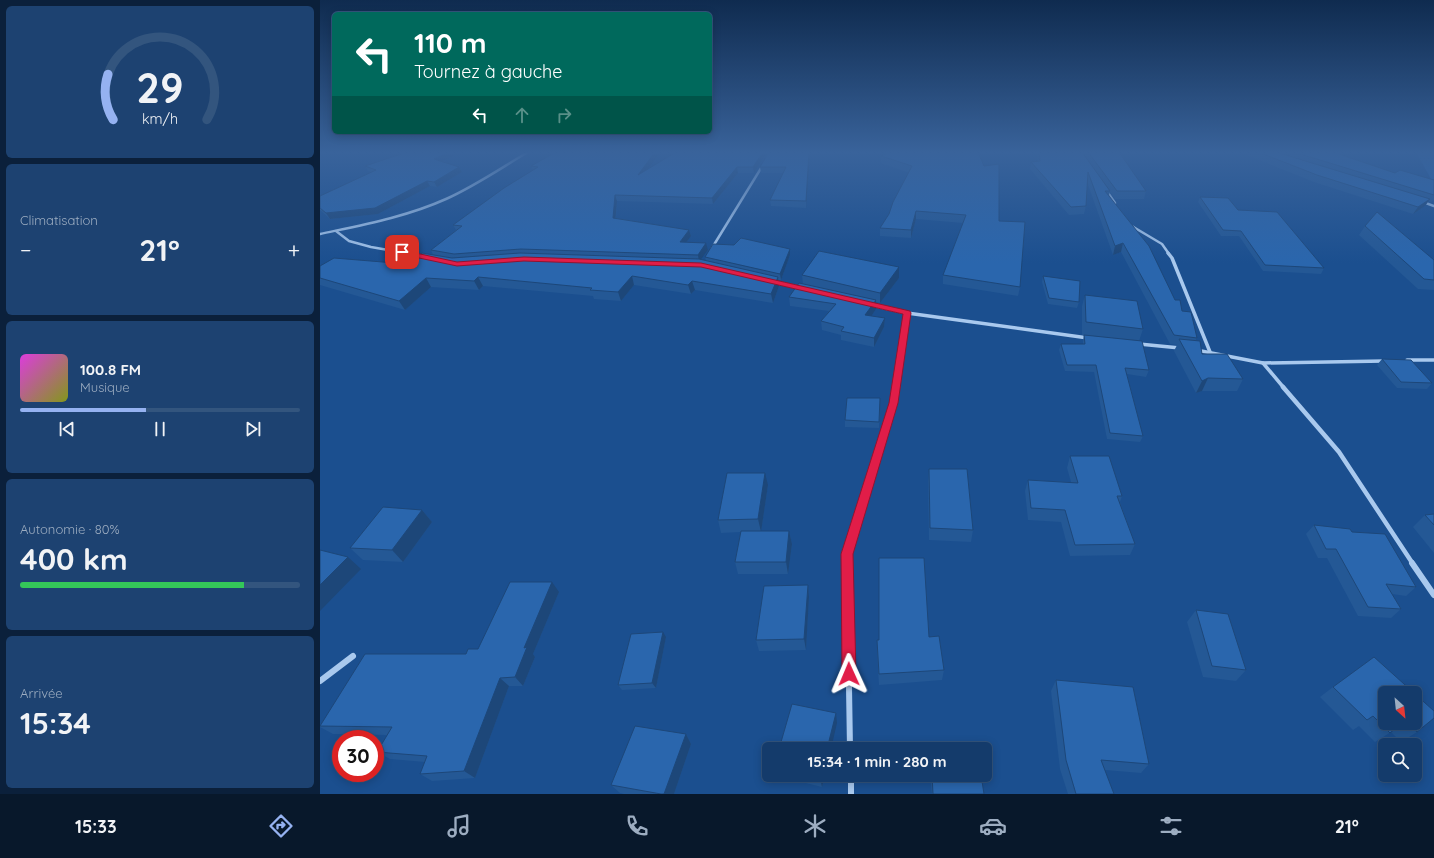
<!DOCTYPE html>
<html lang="fr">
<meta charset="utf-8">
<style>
body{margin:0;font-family:Quicksand,sans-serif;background:#1d4271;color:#f1f3f6;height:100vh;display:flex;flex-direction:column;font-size:15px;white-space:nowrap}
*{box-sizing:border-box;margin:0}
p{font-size:13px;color:#9dadc1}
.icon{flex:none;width:22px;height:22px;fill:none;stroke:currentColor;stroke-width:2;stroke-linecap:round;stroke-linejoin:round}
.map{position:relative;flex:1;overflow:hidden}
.drawer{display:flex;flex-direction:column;gap:6px;padding:6px;background:#0b203b;width:320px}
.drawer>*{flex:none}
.guide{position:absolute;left:12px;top:12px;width:380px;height:122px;border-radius:6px;box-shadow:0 2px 10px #0003,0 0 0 1px #33557e;background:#00695c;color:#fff;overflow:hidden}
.needle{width:26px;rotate:153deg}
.controls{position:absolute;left:1058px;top:686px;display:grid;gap:8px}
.controls a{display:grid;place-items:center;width:44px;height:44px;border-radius:6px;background:#143b6b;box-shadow:0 2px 10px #0003,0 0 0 1px #33557e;font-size:20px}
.speed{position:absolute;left:12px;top:730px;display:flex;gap:8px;font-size:20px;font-weight:700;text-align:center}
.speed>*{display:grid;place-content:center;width:52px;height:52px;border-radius:50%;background:#143b6b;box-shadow:0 2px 10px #0003,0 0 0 1px #33557e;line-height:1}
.speed .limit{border:6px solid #d22;background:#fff;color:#111}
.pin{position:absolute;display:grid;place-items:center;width:34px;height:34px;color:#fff;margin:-17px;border-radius:8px;box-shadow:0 2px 6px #0006}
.me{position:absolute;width:44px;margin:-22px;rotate:359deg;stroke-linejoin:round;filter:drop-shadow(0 0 3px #0008)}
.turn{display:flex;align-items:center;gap:14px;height:84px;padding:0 16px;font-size:18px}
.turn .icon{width:52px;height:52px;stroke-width:2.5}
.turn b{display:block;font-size:28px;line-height:34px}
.lanes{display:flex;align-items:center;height:38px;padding:0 16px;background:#0003;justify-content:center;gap:20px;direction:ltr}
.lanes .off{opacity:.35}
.big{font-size:30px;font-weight:800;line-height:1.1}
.drawer .card{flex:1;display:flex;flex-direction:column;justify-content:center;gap:6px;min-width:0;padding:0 14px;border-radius:6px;background:#1d4271}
.drawer .dial{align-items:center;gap:0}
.dial svg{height:104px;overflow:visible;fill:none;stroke:#33557e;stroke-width:7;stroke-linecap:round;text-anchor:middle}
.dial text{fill:#f1f3f6;stroke:none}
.song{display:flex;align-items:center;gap:12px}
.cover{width:48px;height:48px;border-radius:6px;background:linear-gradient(135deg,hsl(300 70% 55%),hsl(70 70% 35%))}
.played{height:4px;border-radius:2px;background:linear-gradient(90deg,#95b2f1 45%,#33557e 45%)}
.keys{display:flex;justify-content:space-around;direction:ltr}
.heat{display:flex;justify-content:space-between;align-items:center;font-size:22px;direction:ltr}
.charge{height:6px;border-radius:3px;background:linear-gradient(90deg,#34c759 80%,#33557e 0)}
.trip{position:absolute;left:442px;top:742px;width:230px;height:40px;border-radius:6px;background:#143b6b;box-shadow:0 2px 10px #0003,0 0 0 1px #33557e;font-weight:800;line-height:40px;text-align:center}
.tab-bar{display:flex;height:64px;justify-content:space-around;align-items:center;background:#08182b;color:#9dadc1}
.tab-bar .icon{width:28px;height:28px}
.tab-bar .selected{color:#95b2f1}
.tab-bar b{font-size:18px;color:#f1f3f6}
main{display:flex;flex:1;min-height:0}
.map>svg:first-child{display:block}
.green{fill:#2461a8}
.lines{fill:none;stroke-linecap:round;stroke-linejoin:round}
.minor-far3{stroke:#a9c9ee;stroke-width:2.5}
.minor-far2{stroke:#a9c9ee;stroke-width:3.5}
.minor-far1{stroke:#a9c9ee;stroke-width:4.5}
.minor{stroke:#a9c9ee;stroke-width:6}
.wall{fill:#245895}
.shaded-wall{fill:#1d4779}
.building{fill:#2a66ad;stroke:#1d4779}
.route{fill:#e11d48;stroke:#92132f}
</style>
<main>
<section class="drawer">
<div class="card dial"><svg viewBox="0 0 100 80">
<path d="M14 69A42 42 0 1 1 86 69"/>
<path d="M14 69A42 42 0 0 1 10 34" stroke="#95b2f1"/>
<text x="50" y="56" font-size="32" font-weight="700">29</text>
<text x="50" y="72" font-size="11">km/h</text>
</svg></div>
<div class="card"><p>Climatisation</p>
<div class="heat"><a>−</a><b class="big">21°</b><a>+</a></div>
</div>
<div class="card">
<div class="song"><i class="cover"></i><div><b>100.8 FM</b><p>Musique</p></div></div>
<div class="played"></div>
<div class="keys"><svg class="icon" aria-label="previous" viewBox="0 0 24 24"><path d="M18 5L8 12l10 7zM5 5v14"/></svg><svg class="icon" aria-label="pause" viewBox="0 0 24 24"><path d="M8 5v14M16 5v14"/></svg><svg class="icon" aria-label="next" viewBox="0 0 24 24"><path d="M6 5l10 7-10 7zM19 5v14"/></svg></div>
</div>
<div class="card"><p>Autonomie · 80%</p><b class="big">400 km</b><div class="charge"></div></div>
<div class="card"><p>Arrivée</p><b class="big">15:34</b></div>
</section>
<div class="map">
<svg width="1114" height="794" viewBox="0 0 1114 794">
<rect width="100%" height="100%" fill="#1b4f8f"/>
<path class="green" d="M1096 152H1114V179H1111Z"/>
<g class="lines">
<g class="minor-far3">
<path d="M786 190 795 203"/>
<path d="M1103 202 1114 206"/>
<path d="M810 225 842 244 849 254"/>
<path d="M16 231 29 241 51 247 91 254"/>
<path d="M0 234C42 225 86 217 126 199 155 186 181 168 208 152"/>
<path d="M392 248 443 165"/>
</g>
<g class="minor-far2">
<path d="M85 253 102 256"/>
<path d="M848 253 852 258 890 352"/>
<path d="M454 282 481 288"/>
<path d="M552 305 587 313 768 338"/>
<path d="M819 344 860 348"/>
<path d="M876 350 943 363 1064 361"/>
<path d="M1087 360H1114"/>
<path d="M943 363 964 388"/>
<path d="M575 388 587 313"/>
</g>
<g class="minor-far1">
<path d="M963 387 1019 452 1093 564"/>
<path d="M527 564V554L573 403 576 387"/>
</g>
<g class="minor">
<path d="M527 563 530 749"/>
<path d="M1092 563 1114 595"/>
<path d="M0 681 33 656"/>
<path d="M531 775V794"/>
</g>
</g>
<g class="wall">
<path d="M87 152H141L122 161 139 167 142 172 117 187 110 186 58 214 10 219 0 210V196L51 172 48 171 45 166Z"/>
<path d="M447 152 434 173H418L393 204 297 201 296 218 369 230 371 236 366 242 388 250 380 260 386 261 385 257 470 249V255L461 280H458L459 286 453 303 375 290 371 294 314 285 301 301 274 299 273 296 163 286 159 290 111 287 85 310 0 285V266L87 264 113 255 111 250 136 230 133 225 213 170 211 166 328 169Z"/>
<path d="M449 152H490L486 208 451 206 450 200 463 173H441L440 167Z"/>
<path d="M570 152 679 221 700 287 698 296 623 284V275L643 223 596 219 591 238 560 236V228L569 214 589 173 561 163V156Z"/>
<path d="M716 152H806L799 153 826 191 824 199H795L790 192 789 195 862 311 877 338 875 341 882 354 923 379 917 391H882L876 393 854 351 857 345 850 344 801 252 793 255 767 182 766 206 764 214 749 215 710 169 711 162 718 161Z"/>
<path d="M919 152H1013L1075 173 1114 180V200L1111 202 1108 201 1105 206 1093 214 994 182Z"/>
<path d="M880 197 918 210 1004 268 1001 274 943 271 919 236H901L878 202Z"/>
<path d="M1045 226 1114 260V290L1098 289 1039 235Z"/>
<path d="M579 267V278L560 303 556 302V309L551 316 565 318 564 327 554 347 521 340V335L502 330 501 321 509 311 470 306 469 297 483 284 482 275Z"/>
<path d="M723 276 759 302 757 308 728 304 722 282Z"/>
<path d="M765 295 823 329 819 341 762 335V306Z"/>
<path d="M764 335 829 370 826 377 807 374 823 436 820 442 787 439 774 372 745 371 739 350 741 344H763V341Z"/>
<path d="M1062 359 1112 383 1107 389 1077 388 1057 365Z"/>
<path d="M560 405 559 428 525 427V420Z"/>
<path d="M750 456 802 496 800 502 815 544 810 555 750 556 741 522 708 520 705 491 708 480 751 482 747 468Z"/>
<path d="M609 469 653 530 651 542 609 540 608 481Z"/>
<path d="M448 485 441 531H469L472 544 468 574H418L415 562 421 532 401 533 398 520Z"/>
<path d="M102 510 112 522 83 562 43 560 30 548Z"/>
<path d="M1114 514V553L1093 527 1105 515Z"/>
<path d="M994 525 1032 532 1096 587 1086 596 1072 594 1081 609 1071 618 1038 616 1007 558H998L986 534Z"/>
<path d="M488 585 489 597 486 650 439 651 436 640Z"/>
<path d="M239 592 213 654 215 657 203 686H189L155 778 112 781 100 774 105 762 70 759 57 752 67 735 13 734 0 727V725L158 649Z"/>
<path d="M876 610 926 670 916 681 883 677 867 622Z"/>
<path d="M346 637 336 688 302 690 298 685Z"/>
<path d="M609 637 624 670 622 680 559 685 557 651V640Z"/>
<path d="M736 680 829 764 821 773 785 770 794 794H748L740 769 731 691Z"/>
<path d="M1013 687 1065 723H1095L1097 732 1081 742 1071 732 1055 742 1039 726 1033 730 1000 697Z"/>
<path d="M366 734 371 744 354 794H304L300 793 291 785Z"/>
<path d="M457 775H505L502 787 457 776Z"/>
<path d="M610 775H661L664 794H612Z"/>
</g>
<g class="shaded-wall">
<path d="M129 152H141L116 164 114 159Z"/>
<path d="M335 152H340L320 181 318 175Z"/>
<path d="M443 152H447L434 173 433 167Z"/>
<path d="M489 152H490L486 208V201Z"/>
<path d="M139 167 142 172 117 187 114 182Z"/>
<path d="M417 167 418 173 393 204 392 198Z"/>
<path d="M107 181 110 186 58 214 10 219 6 213Z"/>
<path d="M295 195 297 201 295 224 293 218Z"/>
<path d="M1110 199 1105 206 1093 214 1098 207Z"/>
<path d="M596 211V219L591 238V230Z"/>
<path d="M369 230 371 236 362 248 360 242Z"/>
<path d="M386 243 388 250 379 262 378 255Z"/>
<path d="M803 243 801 252 793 255 795 246Z"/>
<path d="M470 249V255L461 280 460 274Z"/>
<path d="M579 267V278L560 303V293Z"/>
<path d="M312 276 314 285 301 301 298 292Z"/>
<path d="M158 277 163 286 159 290 154 281Z"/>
<path d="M458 277 459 286 453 303 451 294Z"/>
<path d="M106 278 111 287 85 310 79 301Z"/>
<path d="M372 281 375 290 371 294 368 285Z"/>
<path d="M556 300V309L546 324 545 315Z"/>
<path d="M565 318 564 327 554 347V338Z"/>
<path d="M888 378 882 391 876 393 882 381Z"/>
<path d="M445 473 448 485 441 532 438 519Z"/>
<path d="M102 510 112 522 83 562 72 550Z"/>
<path d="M469 531 472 544 468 574 466 562Z"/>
<path d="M28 557 41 569 0 611V585Z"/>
<path d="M232 582 239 592 213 654 215 657 203 686 195 677 204 648Z"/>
<path d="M488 585 489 597 486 650 484 639Z"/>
<path d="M343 632 346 637 336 688 332 683Z"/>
<path d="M180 678 189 686 155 778 144 771Z"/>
<path d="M516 713 517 723 511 749H507Z"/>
<path d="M366 734 371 744 354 794H344Z"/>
<path d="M501 775H505L502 787 500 778Z"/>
</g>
<g class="building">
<path d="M87 152H90L96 154 93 152H129L114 159 139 167 114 182 107 181 55 208 6 213 0 208V196L56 170 45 166Z"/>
<path d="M236 152H335L318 175 356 152H443L433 167H417L392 198 295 195 293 218 369 230 360 242 386 243 378 255 201 249 134 254 111 250 142 226 133 225 184 188 218 167 211 166Z"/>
<path d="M449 152H489L486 201 450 200 466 167H440Z"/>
<path d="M570 152H658L664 166 679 164V221L705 222 700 287 623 275 646 215 596 211 591 230 560 228 569 214 573 202 592 166 561 156Z"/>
<path d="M719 152H762L790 191H785L829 246 855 300H860L862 311 871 312 877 338 854 335 803 243 795 246 768 172 766 206 751 207 711 162 720 161Z"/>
<path d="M768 152H799L826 191H797Z"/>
<path d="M938 152H956L1110 199 1098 207 997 175Z"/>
<path d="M974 152H1013L1075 173 1080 170 1114 180V195Z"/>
<path d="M880 197 908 198 918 210 957 212 1004 268 945 265 921 231 903 230Z"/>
<path d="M1057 212 1114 260V280L1104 279 1045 226Z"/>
<path d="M421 238 470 249 460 274 385 257 393 244 414 245Z"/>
<path d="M499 251 579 267 560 293 482 275Z"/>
<path d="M102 253 132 258 200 253 379 259 458 277 451 294 372 281 368 285 312 276 298 292 270 290 272 288 158 277 154 281 106 278 79 301 0 278V266L14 258 87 264Z"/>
<path d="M723 276 760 281 759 302 729 298Z"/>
<path d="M479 283 556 300 545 315 565 318 554 338 521 331 524 327 501 321 516 304 469 297Z"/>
<path d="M765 295 817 301 823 329 766 322Z"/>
<path d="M764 335 822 341 829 370 805 368 823 436 790 433 776 365H747L741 344H765Z"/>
<path d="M859 339 880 341 882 354H907L923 379 888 378 882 381Z"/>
<path d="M1062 359 1091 360 1112 383 1081 382Z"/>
<path d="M527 398H560L559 422 525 420Z"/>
<path d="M750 456H789L802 496H797L815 544 755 545 745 510 711 508 708 480 758 483Z"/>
<path d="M609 469H647L653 530 610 528Z"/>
<path d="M407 473H445L438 519 398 520Z"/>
<path d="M63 507 102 510 72 550 30 548Z"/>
<path d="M1114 514V525L1105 515Z"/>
<path d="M994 525 1030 529 1032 532 1065 534 1096 587 1066 584 1081 609 1048 607 1016 549H1006Z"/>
<path d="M421 531H469L466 562H415Z"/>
<path d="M0 550 28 557 0 585Z"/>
<path d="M559 558H604L609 637 619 636 624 670 559 674 557 640H559Z"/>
<path d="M190 582H232L204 648 207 647 195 677 180 678 144 771 100 774 107 756 57 752 72 727 0 726 45 654H146L148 649H158Z"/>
<path d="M488 585 484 639 436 640 444 586Z"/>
<path d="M876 610 908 614 926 670 892 666Z"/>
<path d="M343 632 332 683 298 685 311 634Z"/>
<path d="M1054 657 1094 693H1065V723H1082L1070 733 1053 716 1047 720 1013 687Z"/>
<path d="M736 680 813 687 829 764 781 760 794 794H756L746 760Z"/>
<path d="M1095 694 1114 711V718L1097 732 1087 723H1095Z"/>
<path d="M472 704 516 713 507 749H459Z"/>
<path d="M315 726 366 734 344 794H341L291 785Z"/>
<path d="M486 775H501L500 778Z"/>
<path d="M612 775H661L664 794H613Z"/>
</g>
<linearGradient id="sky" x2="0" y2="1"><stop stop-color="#0f2b4f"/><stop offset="0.58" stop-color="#39639b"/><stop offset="1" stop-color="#39639b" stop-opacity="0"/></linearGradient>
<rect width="1114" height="263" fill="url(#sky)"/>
<path class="route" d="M82 250 137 262 204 257 381 263 590 311 591 313 578 403 533 554 536 674 534 679 529 681 524 679 522 674 521 554 569 403 583 314 381 267 204 261 137 266 80 254V251Z"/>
</svg>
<div class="controls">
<a><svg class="needle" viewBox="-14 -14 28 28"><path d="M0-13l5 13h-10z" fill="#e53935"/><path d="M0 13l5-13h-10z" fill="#9dadc1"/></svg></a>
<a><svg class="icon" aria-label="search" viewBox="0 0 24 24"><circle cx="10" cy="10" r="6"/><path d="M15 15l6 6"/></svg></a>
</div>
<div class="speed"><div class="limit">30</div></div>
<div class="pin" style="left:82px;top:252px;background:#d93025"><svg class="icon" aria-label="arrive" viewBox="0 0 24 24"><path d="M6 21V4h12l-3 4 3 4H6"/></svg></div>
<svg class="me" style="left:529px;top:674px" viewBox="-20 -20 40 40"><path d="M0-17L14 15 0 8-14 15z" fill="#e11d48" stroke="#fff" stroke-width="4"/></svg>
<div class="trip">15:34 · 1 min · 280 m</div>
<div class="guide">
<div class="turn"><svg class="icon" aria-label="left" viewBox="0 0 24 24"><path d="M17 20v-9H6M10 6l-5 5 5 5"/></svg><div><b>110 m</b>Tournez à gauche</div></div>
<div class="lanes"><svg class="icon" aria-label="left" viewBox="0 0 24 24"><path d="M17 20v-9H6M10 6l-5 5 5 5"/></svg><svg class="icon off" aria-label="ahead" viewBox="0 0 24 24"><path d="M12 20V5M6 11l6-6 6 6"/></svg><svg class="icon off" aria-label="right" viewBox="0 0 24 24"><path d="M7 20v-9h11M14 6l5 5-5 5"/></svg></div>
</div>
</div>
</main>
<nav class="tab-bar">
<b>15:33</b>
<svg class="icon selected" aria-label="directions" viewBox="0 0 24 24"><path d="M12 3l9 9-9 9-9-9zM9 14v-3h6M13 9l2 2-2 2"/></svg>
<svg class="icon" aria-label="music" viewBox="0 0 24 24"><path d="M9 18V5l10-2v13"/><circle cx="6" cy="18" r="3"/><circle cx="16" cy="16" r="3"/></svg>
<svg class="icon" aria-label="phone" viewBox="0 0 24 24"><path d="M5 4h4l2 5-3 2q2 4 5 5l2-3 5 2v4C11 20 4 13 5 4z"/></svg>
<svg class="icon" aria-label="climate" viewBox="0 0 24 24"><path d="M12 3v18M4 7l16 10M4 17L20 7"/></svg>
<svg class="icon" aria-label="car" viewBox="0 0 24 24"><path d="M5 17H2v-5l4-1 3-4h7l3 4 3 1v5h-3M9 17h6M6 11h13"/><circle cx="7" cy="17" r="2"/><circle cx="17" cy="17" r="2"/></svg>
<svg class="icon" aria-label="filters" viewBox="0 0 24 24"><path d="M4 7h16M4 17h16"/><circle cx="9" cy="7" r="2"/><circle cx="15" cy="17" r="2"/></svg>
<b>21°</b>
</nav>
